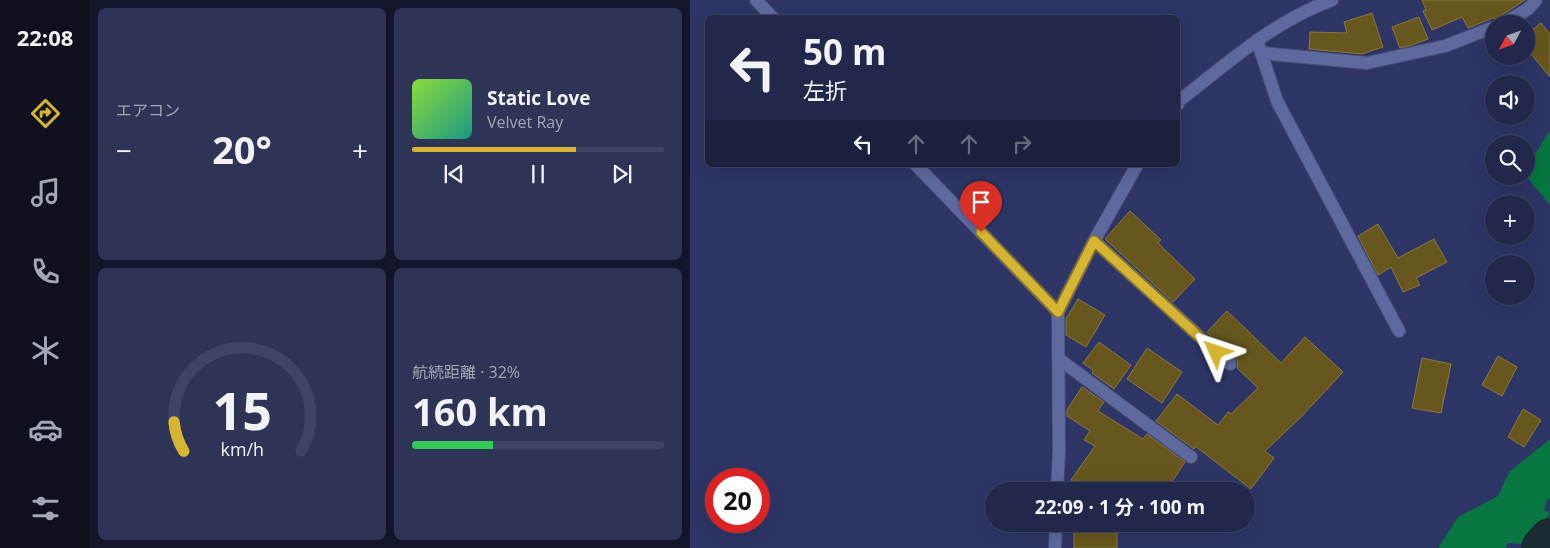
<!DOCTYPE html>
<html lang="ja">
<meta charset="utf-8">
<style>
body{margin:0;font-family:"Open Sans","Noto Sans JP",sans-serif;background:#2e3456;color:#f1f3f6;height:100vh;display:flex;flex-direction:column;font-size:19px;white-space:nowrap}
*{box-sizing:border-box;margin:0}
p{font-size:16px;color:#a2a6b5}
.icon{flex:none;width:28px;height:28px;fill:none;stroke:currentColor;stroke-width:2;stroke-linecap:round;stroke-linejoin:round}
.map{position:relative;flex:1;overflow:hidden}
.details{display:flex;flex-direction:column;gap:8px;padding:8px;background:#13162a;width:600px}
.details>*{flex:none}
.hud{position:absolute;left:15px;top:15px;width:475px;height:152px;border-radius:8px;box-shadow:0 5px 20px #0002,0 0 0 1px #3f4464;background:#22284c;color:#f1f3f6;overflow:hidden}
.needle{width:32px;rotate:229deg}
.tools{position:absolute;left:795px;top:15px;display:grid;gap:10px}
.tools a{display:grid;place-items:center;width:50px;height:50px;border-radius:50%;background:#22284c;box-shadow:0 5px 20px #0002,0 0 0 1px #3f4464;font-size:25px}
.speed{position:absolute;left:15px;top:468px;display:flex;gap:10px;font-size:25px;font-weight:700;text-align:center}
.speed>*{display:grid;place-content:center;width:65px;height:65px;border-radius:50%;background:#22284c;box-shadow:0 5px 20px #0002,0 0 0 1px #3f4464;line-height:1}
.speed .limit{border:8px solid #d22;background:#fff;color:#111}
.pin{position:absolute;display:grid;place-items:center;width:42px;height:42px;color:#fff;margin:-51px -21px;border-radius:50% 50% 50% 0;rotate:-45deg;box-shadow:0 0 5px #0007}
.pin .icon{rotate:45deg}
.me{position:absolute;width:55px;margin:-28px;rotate:312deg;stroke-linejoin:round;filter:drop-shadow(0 0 4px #0008)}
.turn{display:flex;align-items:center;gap:18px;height:105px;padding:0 15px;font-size:22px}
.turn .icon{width:65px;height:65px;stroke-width:2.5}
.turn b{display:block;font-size:35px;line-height:42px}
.lanes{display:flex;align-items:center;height:48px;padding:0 15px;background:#0003;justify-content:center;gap:25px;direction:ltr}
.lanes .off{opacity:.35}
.big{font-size:38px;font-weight:700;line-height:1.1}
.details .card{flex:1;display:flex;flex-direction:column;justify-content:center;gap:8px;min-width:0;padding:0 18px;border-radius:8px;background:#2e3456}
.details .dial{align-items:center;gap:0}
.dial svg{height:130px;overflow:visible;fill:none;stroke:#3f4464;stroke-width:7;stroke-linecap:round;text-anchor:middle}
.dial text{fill:#f1f3f6;stroke:none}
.song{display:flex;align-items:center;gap:15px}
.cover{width:60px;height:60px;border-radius:8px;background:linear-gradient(135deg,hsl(90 70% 55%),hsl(170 70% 35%))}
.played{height:5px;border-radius:2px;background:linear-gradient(90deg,#d6b534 65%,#3f4464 65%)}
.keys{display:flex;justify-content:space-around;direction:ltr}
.heat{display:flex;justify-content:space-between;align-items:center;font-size:28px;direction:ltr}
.charge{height:8px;border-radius:4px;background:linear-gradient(90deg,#34c759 32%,#3f4464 0)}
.details .tiles{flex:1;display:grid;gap:8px;grid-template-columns:repeat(2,1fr)}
.trip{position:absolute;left:295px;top:482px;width:270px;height:50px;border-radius:25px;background:#22284c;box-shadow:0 5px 20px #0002,0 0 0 1px #3f4464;font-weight:700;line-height:50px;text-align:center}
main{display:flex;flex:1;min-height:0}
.tabs{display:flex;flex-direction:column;width:90px;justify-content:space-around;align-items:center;background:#0e101e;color:#a2a6b5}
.tabs .icon{width:35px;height:35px}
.tabs .selected{color:#d6b534}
.tabs b{font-size:22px;color:#f1f3f6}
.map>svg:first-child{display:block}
.green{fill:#077640}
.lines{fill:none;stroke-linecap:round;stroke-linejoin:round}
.river{stroke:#192c30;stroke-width:42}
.building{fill:#67571e;stroke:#8a783b}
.minor-casing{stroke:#494f78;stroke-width:14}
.minor{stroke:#5e6a9e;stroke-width:12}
.route-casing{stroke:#8b7622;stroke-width:12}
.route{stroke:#d6b534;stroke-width:9}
</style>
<main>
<nav class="tabs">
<b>22:08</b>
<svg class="icon selected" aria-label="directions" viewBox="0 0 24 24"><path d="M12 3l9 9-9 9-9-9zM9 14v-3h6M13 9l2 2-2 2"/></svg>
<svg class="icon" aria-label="music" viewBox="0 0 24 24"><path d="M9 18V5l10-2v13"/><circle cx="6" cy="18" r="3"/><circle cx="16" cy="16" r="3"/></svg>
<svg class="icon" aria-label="phone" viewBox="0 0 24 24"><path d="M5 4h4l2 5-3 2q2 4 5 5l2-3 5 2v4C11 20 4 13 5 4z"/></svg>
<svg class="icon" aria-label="climate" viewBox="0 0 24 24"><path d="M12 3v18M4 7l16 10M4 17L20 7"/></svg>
<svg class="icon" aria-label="car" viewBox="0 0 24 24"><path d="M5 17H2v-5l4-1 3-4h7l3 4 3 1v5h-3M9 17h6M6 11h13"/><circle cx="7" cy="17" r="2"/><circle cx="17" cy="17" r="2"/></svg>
<svg class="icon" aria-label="filters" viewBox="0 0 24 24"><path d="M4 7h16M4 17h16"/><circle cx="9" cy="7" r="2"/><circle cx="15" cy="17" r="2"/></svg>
</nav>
<section class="details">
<div class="tiles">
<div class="card"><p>エアコン</p>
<div class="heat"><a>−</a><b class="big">20°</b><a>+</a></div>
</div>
<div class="card">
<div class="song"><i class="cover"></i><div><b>Static Love</b><p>Velvet Ray</p></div></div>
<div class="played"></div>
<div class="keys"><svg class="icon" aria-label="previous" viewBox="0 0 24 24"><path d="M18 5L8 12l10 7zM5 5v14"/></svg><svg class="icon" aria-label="pause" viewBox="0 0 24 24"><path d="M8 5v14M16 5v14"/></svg><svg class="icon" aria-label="next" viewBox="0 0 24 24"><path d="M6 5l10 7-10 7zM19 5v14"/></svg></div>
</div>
<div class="card dial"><svg viewBox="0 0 100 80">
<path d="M14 69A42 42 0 1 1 86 69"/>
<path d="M14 69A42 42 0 0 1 8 51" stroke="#d6b534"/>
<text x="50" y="56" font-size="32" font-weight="700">15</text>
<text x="50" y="72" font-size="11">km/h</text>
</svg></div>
<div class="card"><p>航続距離 · 32%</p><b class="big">160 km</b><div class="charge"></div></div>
</div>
</section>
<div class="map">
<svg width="860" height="548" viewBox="0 0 860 548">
<rect width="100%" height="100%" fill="#2d3565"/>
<g class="green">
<path d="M860 130V205L836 176V169Z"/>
<path d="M860 439V499H857L854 510 860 513 838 544 818 543 815 548H748L768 517 808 496 819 472Z"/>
</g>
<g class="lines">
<path class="river" d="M852 548 860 539"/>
</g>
<g class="building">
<path d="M732 0H835L806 19 803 18 778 28 772 17 742 30 733 11 736 10Z"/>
<path d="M682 13 693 47 672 54 619 49 620 32 657 33 654 22Z"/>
<path d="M729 17 738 39 722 45 710 48 702 27Z"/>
<path d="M851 23 860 34V77L836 48V35Z"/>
<path d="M440 211 471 240 468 243 505 279 483 302 415 239Z"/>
<path d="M688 224 708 258 744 239 757 262 726 278 730 285 713 292 701 267 688 275 668 236Z"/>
<path d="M388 299 415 315 396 347 376 335V319Z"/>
<path d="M537 311 591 363 615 337 653 372 611 417 575 451 584 458 561 489 505 446 504 449 466 421 487 394 528 425 538 412 541 414 568 388 547 368 548 362 545 358 517 332Z"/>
<path d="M409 342 441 365 424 389 402 373 403 370 393 363Z"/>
<path d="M457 348 492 372 472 403 437 379Z"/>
<path d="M808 356 827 367 812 396 792 385Z"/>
<path d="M732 358 761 364 751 413 722 408Z"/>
<path d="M392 387 414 402 408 411 453 439 457 434 495 462 476 491H398L381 480 405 446 394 440 400 431 377 416V410Z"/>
<path d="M833 409 851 420 834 447 818 437Z"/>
<rect x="384" y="524" width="43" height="24"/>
</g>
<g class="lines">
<g class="minor-casing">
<g id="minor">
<path d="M66 0 83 18"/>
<path d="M812 24 838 9 846 0"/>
<path d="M567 40 587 101 709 331"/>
<path d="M571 53 677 63 755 46 804 27"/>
<path d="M488 104 490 100C538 63 584 21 642 0"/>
<path d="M226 165 368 312"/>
<path d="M404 241 540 364"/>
<path d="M369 359 501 457"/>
<path d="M367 491 369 451 368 312 404 241 447 165"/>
<path d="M365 548 366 524"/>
</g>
</g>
<use href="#minor" class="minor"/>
</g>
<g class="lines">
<g class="route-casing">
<path id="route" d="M291 232 368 312 404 241 526 352"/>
</g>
<use href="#route" class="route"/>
</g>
</svg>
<div class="tools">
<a><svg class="needle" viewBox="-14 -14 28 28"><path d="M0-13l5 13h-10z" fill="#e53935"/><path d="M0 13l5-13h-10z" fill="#a2a6b5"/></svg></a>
<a><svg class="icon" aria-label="sound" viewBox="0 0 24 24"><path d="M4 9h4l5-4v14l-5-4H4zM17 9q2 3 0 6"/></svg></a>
<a><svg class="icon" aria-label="search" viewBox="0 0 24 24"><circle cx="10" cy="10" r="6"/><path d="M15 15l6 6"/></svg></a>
<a>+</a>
<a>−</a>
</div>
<div class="speed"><div class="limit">20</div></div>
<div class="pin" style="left:291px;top:232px;background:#d93025"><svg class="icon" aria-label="arrive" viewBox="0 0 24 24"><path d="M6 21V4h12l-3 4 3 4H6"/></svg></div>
<svg class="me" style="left:526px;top:352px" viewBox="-20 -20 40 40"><path d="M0-17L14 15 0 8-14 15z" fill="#d6b534" stroke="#fff" stroke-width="4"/></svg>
<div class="trip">22:09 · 1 分 · 100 m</div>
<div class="hud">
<div class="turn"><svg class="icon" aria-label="left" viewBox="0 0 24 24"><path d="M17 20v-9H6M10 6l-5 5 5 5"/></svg><div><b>50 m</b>左折</div></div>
<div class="lanes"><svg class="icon" aria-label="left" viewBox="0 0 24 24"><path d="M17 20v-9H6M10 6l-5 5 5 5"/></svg><svg class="icon off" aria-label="ahead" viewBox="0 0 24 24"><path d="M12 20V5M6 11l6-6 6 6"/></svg><svg class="icon off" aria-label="ahead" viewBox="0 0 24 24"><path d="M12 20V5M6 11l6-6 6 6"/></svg><svg class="icon off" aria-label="right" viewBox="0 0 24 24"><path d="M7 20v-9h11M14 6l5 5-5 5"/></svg></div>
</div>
</div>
</main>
